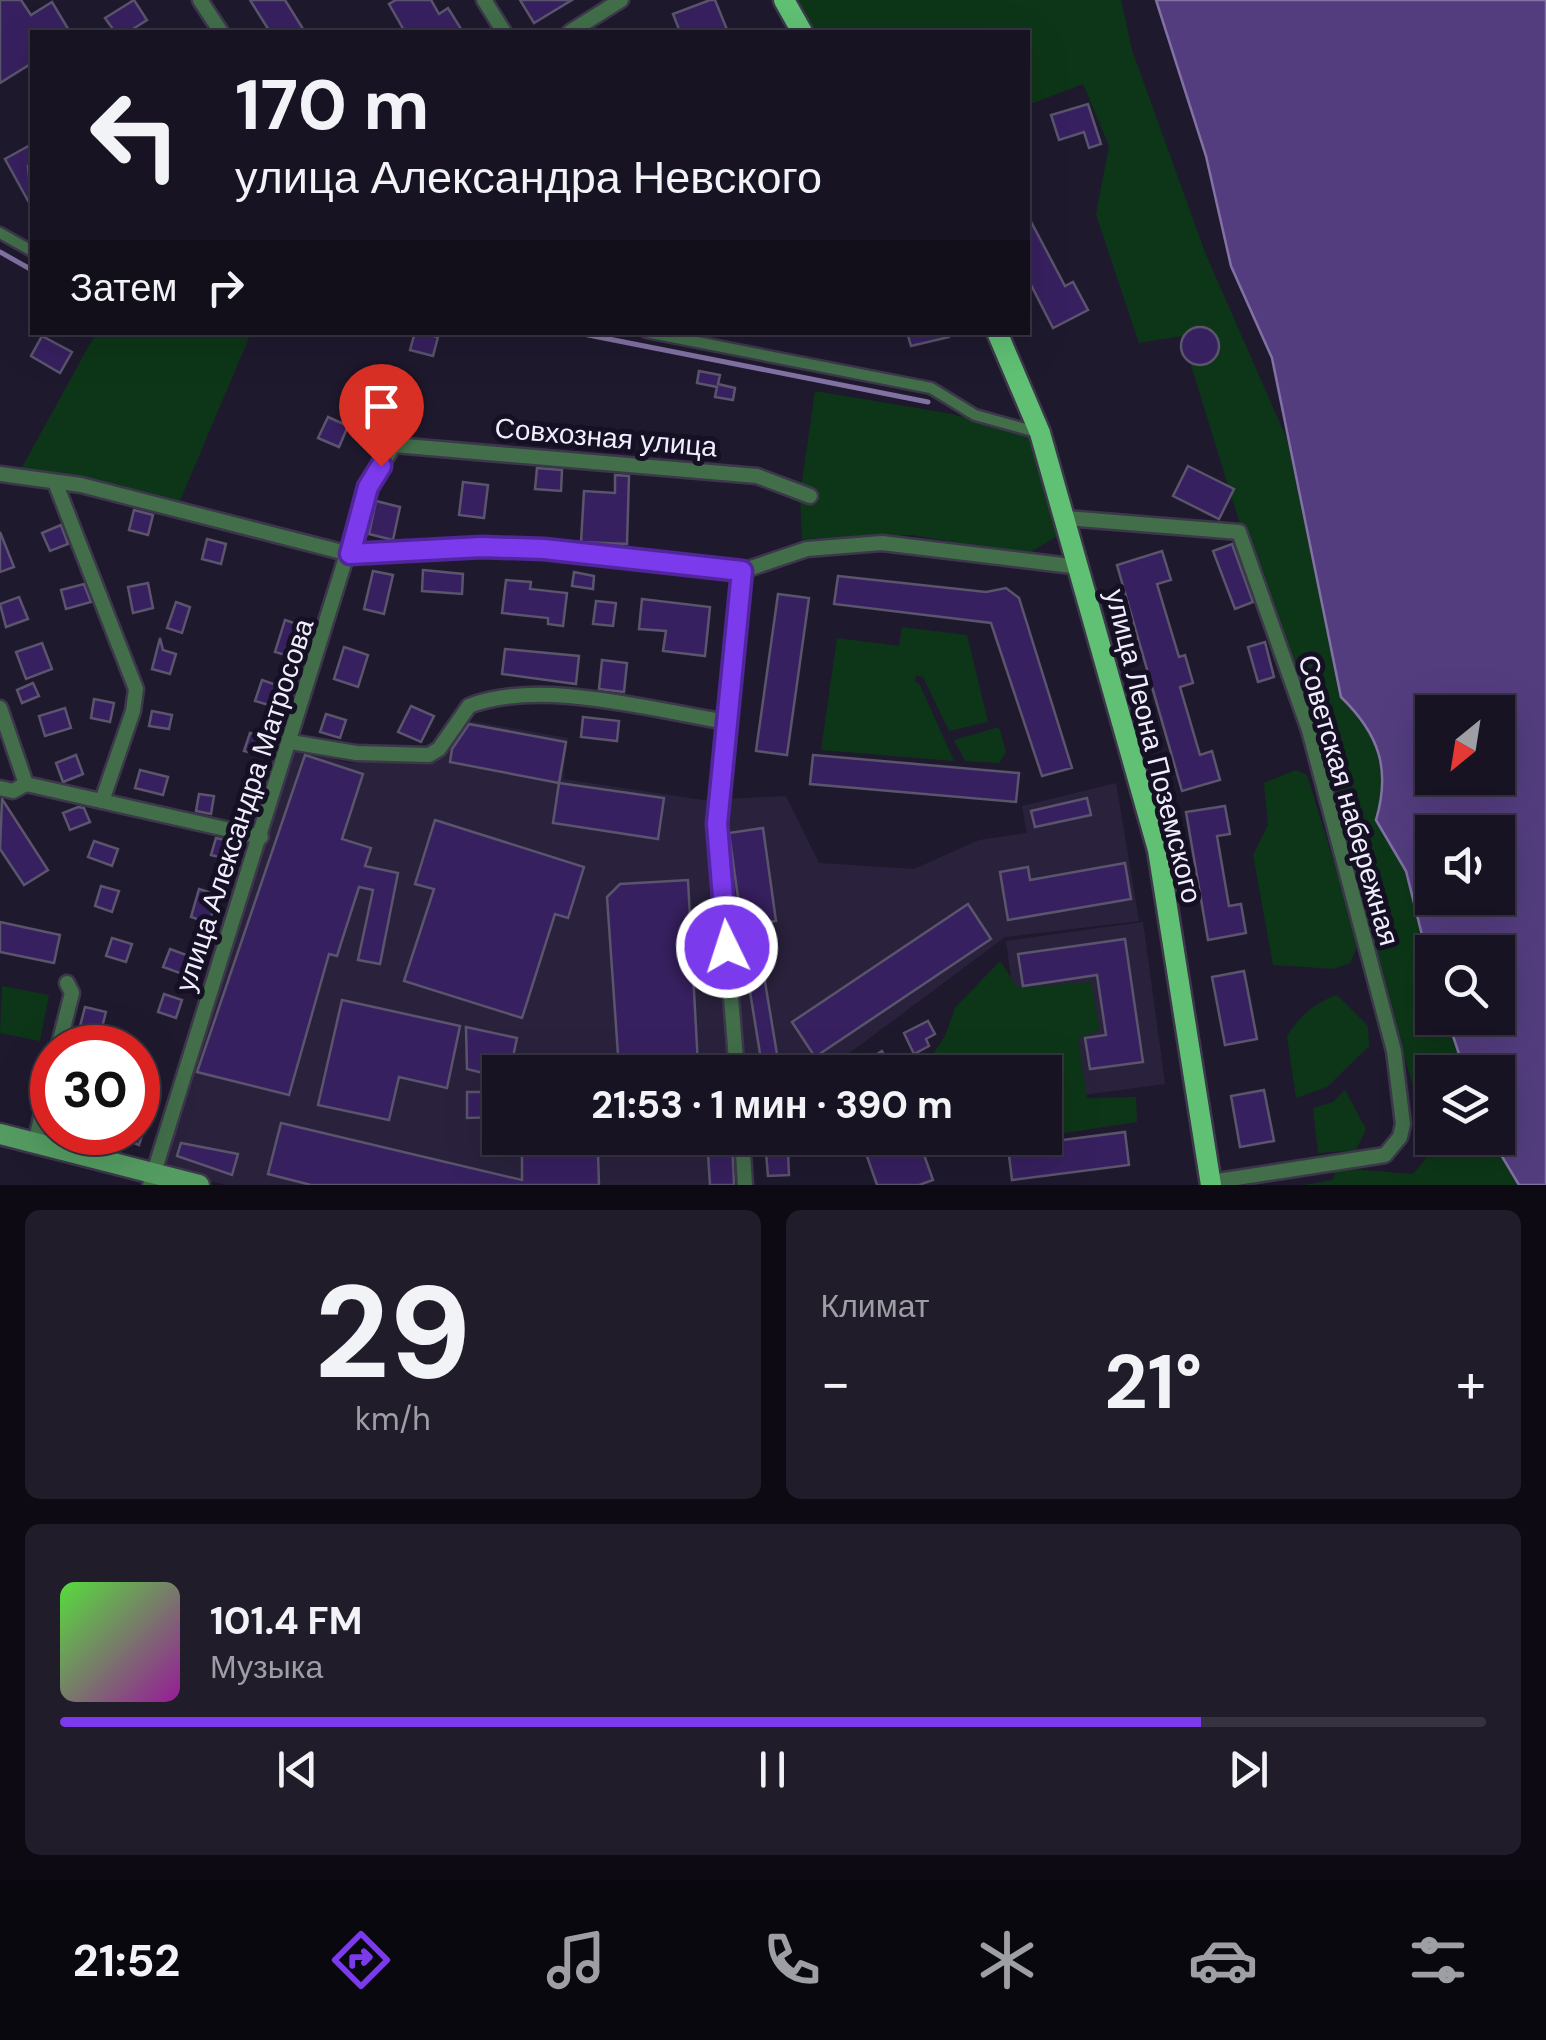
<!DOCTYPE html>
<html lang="ru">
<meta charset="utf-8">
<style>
body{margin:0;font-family:"DM Sans",sans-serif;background:#201c2a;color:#f1f3f6;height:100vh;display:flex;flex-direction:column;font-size:38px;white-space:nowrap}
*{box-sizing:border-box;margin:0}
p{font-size:32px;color:#9e9ea5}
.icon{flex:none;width:55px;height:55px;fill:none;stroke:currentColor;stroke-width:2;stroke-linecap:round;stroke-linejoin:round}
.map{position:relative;height:1185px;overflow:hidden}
.details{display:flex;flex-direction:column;gap:25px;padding:25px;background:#0d0a13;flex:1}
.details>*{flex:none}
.guide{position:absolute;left:30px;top:30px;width:1000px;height:305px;border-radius:0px;box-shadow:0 10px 40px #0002,0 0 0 2px #363240;background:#171322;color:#f1f3f6;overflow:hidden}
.needle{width:65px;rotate:210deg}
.fabs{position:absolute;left:1415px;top:695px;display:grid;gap:20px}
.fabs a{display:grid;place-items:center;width:100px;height:100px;border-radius:0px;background:#171322;box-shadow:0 10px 40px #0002,0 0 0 2px #363240;font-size:50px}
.speed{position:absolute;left:30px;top:1025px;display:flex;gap:20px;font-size:50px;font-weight:700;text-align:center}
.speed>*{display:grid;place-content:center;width:130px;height:130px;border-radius:50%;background:#171322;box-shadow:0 10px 40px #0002,0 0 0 2px #363240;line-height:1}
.speed .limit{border:15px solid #d22;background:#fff;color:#111}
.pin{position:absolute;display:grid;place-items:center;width:85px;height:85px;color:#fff;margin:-102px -42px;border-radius:50% 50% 50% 0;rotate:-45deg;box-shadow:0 0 10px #0007}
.pin .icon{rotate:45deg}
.me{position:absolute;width:110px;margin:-55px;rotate:356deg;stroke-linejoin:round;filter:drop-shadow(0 0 8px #0008)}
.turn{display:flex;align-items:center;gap:35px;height:210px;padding:0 40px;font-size:45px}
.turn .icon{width:130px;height:130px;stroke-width:2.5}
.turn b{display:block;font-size:70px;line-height:85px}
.then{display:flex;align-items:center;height:95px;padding:0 40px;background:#0003;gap:20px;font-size:38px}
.big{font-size:75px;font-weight:700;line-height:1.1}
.details .tile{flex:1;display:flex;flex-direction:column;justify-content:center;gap:15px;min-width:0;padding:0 35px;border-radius:15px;background:#201c2a}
.details .dial{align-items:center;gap:0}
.dial b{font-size:130px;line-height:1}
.song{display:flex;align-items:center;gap:30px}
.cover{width:120px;height:120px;border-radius:15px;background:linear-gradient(135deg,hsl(110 70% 55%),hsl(300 70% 35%))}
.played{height:10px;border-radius:5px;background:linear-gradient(90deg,#7c3aed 80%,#363240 80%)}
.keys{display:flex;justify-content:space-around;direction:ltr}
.heat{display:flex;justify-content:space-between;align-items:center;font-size:55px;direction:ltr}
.details .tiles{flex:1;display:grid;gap:25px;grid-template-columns:1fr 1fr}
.tile:last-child{grid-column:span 2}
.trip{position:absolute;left:482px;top:1055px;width:580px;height:100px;border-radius:0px;background:#171322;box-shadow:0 10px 40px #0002,0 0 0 2px #363240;font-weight:700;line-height:100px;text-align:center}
.tabs{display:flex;height:160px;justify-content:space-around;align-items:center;background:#09080e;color:#9e9ea5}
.tabs .icon{width:70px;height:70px}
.tabs .current{color:#7c3aed}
.tabs b{font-size:45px;color:#f1f3f6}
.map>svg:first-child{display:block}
.built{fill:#2a223d}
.green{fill:#0d3618}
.water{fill:#533d7f;stroke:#8272a4;stroke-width:2.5;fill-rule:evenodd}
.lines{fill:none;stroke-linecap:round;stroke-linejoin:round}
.stream{stroke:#8272a4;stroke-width:5}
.building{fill:#37205f;stroke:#5a546c;stroke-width:2.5}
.pedestrian-casing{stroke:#3c374b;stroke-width:15}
.minor-casing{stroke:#3c374b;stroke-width:19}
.secondary-casing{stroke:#3c374b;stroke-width:25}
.primary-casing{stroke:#3c374b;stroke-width:25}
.pedestrian{stroke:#426e4a;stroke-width:10}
.minor{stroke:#426e4a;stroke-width:14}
.secondary{stroke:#549c62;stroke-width:20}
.primary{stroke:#60c074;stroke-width:20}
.route-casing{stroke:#51269a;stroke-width:25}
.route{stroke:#7c3aed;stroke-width:18}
.labels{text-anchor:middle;stroke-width:10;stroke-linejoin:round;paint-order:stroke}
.street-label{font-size:28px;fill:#f0edfc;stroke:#161024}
</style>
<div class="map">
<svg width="1546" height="1185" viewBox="0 0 1546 1185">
<rect width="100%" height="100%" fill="#1f192e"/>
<g class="built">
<path d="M454 718 568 738 563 779 703 800 786 796 819 863 914 869 979 840 1027 833 1022 806 1116 783 1139 921 1005 937 824 1072H500V1138H737L741 1185H227L162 1170 292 747 348 763 444 758Z"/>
<path d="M1143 922 1165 1084 1045 1100V1072H1024L1006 941Z"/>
</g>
<g class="green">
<path d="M798 0H1121L1132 50 1206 255 1287 439 1341 697C1379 734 1391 769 1376 820L1406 871 1432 975V1018H1447L1465 1072H1432V1138H1491L1519 1185H1304L1333 1180 1336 1168 1413 1174 1433 1150 1182 336 1139 343 1096 214 1109 146 1083 84 1028 105V32H813Z"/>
<path d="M96 333H251L179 503 77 477 21 469Z"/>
<path d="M815 391 952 414 1036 437 1063 533 1027 554 911 535 802 539 800 495Z"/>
<path d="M902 627 967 635 988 722 949 731 923 677 916 675 915 682 919 683 954 761 821 750 837 638 899 646Z"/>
<path d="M999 727 1006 752 999 763 965 761 954 740Z"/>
<path d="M1296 770 1307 775 1359 943 1350 963 1334 969 1273 965 1253 855 1268 825 1264 783Z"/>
<path d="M1000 961 1018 988 1091 982 1100 1030 1078 1039 1087 1098 1136 1097 1137 1122 1045 1136V1072H939L932 1055 945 1036 955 1008Z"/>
<path d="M2 986 49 995 40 1041 0 1033Z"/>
<path d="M1337 995 1368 1026 1369 1046 1327 1087 1296 1098 1287 1036C1300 1016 1314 1003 1337 995Z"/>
<path d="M1345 1090 1366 1129 1356 1150 1318 1153 1313 1108 1333 1102Z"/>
</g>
<path class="water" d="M1156 0H1546V1185H1519L1491 1138H1498V1072H1465L1447 1018H1498V952H1432V975L1406 871 1376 820C1391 769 1379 734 1341 697L1272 358 1231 266 1206 156ZM1432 712H1498V778H1432ZM1432 832H1498V898H1432Z"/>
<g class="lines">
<g class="stream">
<path d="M0 252 32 270"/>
<path d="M573 332 928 402"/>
</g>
</g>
<g class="building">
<path d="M0 0H21L31 15 52 2 70 32H32V63L0 83Z"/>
<path d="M134 0 147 20 128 32H115L105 18Z"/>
<path d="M250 0H285L305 32H270Z"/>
<path d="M396 0H431L439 14 448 8 463 32H405L389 4Z"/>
<path d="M520 0H572L534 23Z"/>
<path d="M710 0H715L728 32H680L673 14Z"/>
<path d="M1088 104 1101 144 1089 148 1084 132 1059 140 1051 115Z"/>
<path d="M32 144V164L28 166 32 208 5 159Z"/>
<path d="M1028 216 1065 286 1073 282 1088 310 1053 328 1028 279Z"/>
<circle cx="1200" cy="346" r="19"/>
<path d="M415 332 438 337 433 356 410 350Z"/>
<path d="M907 332H949V337L911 346Z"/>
<path d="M42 336 72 352 60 373 31 356Z"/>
<path d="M699 371 720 375 718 384 735 388 733 400 715 397 717 387 697 383Z"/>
<path d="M328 417 348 426 339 447 318 438Z"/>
<path d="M1188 466 1234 489 1219 519 1173 496Z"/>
<path d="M537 468 562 470 561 491 535 489Z"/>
<path d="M615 475 629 476 627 544 581 542 584 491 615 493Z"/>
<path d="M463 482 488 485 484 518 459 515Z"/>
<path d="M376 501 400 507 393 540 369 534Z"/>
<path d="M134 510 153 515 148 535 129 530Z"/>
<path d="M61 525 68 544 50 551 42 533Z"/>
<path d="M0 532 14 567 0 572Z"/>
<path d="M207 539 226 544 221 564 202 559Z"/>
<path d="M1232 544 1253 602 1235 609 1213 551Z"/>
<path d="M1162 551 1171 580 1157 584 1179 657 1185 655 1193 683 1180 687 1200 755 1212 751 1220 780 1182 791 1117 565Z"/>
<path d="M423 570 463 574 462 594 422 591Z"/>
<path d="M373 571 393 575 384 614 364 609Z"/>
<path d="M574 572 594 576 593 589 572 586Z"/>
<path d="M838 576 986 592 1006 588 1019 598 1072 768 1042 776 991 623 834 604Z"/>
<path d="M506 580 531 582 530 589 567 593 563 626 548 624V618L502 613Z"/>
<path d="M148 583 153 608 133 613 128 587Z"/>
<path d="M84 584 91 602 66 609 61 590Z"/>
<path d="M778 594 809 598 787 755 756 751Z"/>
<path d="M19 597 28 619 6 627 0 604Z"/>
<path d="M642 599 710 607 705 656 663 651 666 631 639 629Z"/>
<path d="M596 601 616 603 613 626 593 624Z"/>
<path d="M176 602 190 607 182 633 167 628Z"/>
<path d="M285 620 309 628 299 659 275 652Z"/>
<path d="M160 638 163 650 176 654 170 674 152 669Z"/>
<path d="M1265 642 1274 677 1258 682 1248 647Z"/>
<path d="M42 643 52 669 26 679 16 652Z"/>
<path d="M344 647 368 655 358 687 334 679Z"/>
<path d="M505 649 579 656 576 684 502 674Z"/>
<path d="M602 660 627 663 624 692 599 689Z"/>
<path d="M262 680 285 688 279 708 255 701Z"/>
<path d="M33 683 39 696 22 703 17 690Z"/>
<path d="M94 699 114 703 110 722 91 718Z"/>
<path d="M411 706 434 716 421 742 398 732Z"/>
<path d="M65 708 71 728 45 736 39 716Z"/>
<path d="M152 711 172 715 169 729 149 726Z"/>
<path d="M326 714 346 720 340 738 320 732Z"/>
<path d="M583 717 619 721 617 741 581 737Z"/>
<path d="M469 724 566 742 559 783 450 762 452 749Z"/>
<path d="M250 733 277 741 272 759 244 751Z"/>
<path d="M76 755 83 774 63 782 56 763Z"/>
<path d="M305 755 363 774 342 839 371 848 365 866 398 873 380 964 358 960 373 890 359 887 337 956 329 954 289 1095 197 1072Z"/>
<path d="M813 755 1019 773 1016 802 810 784Z"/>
<path d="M140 770 168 777 163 795 135 788Z"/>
<path d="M243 783 261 789 253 817 235 811Z"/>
<path d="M559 783 664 798 658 839 553 823Z"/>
<path d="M199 794 214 796 211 814 196 811Z"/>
<path d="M1087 798 1091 815 1035 827 1031 811Z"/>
<path d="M2 799 48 870 24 885 0 849Z"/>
<path d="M1225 806 1230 834 1217 836 1229 906 1241 904 1246 933 1208 940 1186 812Z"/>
<path d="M78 807 84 808 90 822 70 830 63 813Z"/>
<path d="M435 820 584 867 568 918 555 914 522 1018 404 981 434 889 415 884Z"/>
<path d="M763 828 776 921 742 926 729 833Z"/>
<path d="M216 838 244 844 239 862 211 855Z"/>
<path d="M94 841 118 849 112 866 88 857Z"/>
<path d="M1125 863 1131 899 1008 920 1000 872 1028 867 1030 880Z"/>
<path d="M688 880 698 1065 619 1069 607 897 620 884Z"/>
<path d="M101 886 119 891 112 912 95 906Z"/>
<path d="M199 889 218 895 209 923 191 917Z"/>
<path d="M968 904 991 939 815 1057 792 1022Z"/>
<path d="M0 922 60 935 54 963 0 952Z"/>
<path d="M112 938 132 944 126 962 106 956Z"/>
<path d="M1125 939 1143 1062 1090 1069 1085 1038 1106 1035 1097 975 1023 986 1018 954Z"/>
<path d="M170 949 197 959 191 977 163 967Z"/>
<path d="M762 964 780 1072H763L746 967Z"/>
<path d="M1244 971 1257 1039 1225 1045 1212 977Z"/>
<path d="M164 994 182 1000 176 1018 158 1012Z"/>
<path d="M342 1000 460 1026 447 1088 399 1077 389 1120 318 1105Z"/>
<path d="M85 1007 106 1012 100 1035 79 1030Z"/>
<path d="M928 1021 935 1034 926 1039 929 1046 914 1054 904 1033Z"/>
<path d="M466 1027 517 1038 510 1071 489 1066 487 1074 467 1069Z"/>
<path d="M882 1051 893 1072H876L869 1059Z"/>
<path d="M1264 1090 1274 1141 1240 1147 1231 1096Z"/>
<path d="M467 1092H500V1117L467 1118Z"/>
<path d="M281 1123 522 1180V1155L598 1153 599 1185H311L268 1174Z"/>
<path d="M108 1132H143L139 1145Z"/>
<path d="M1125 1132 1129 1165 1012 1180 1008 1147Z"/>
<path d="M707 1138H732L734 1185H710Z"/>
<path d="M875 1138H918L933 1180 919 1185H877L862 1142Z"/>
<path d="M181 1143 238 1154 232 1175 177 1156Z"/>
<path d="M788 1152 789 1175 768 1176 766 1153Z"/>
</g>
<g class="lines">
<g class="pedestrian-casing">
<g id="pedestrian">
<path d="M0 233 32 251"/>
<path d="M646 332 931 388 975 415 1040 433"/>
</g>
</g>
<g class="minor-casing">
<g id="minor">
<path d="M200 0 221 32"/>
<path d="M484 0 504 32"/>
<path d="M570 32 621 0"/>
<path d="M0 474 81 485 350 554 481 547 544 549 742 571 807 549 882 543 1080 567"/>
<path d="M55 482 136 689 133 711 102 801"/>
<path d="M1066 518 1239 532 1309 730 1394 1051 1403 1124 1400 1137 1385 1155 1211 1182"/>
<path d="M0 708 26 784"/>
<path d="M291 742 356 753 429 755 439 749 469 706C540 678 652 710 727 722"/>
<path d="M0 788 13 791 26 784 261 837"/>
<path d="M58 1048 72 993 67 983"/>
<path d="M737 1072 717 824 742 571"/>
<path d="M742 1138 745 1185"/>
<path d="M35 1143 52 1071"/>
<path d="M150 1185 357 522 368 487 394 445 757 476 810 496"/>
</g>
</g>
<g class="secondary-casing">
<path id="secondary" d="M0 1134 199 1185"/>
</g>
<g class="primary-casing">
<g id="primary">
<path d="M784 0 802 32"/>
<path d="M997 332 1040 433 1158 850 1211 1185"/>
</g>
</g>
<use href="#pedestrian" class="pedestrian"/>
<use href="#minor" class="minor"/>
<use href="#secondary" class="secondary"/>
<use href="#primary" class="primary"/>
</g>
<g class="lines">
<g class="route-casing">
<path id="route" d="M381 466 368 487 350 554 482 547 544 549 742 571 717 824 727 947"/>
</g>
<use href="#route" class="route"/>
</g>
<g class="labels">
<g class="street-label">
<text transform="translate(606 437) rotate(5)" y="10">Совхозная улица</text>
<text transform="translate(1154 746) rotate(76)" y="10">улица Леона Поземского</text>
<text transform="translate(1349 800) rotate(74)" y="10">Советская набережная</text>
<text transform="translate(244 805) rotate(-72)" y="10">улица Александра Матросова</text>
</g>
</g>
</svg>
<div class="fabs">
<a><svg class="needle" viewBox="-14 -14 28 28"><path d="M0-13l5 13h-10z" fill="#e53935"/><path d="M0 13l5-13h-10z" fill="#9e9ea5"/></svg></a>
<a><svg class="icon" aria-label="sound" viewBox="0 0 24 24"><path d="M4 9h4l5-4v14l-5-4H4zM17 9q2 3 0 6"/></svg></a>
<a><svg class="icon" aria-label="search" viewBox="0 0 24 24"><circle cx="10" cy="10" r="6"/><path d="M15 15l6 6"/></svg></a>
<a><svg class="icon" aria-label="layers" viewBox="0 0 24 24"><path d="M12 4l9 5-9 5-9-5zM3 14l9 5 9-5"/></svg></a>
</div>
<div class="speed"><div class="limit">30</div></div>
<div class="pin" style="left:381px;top:466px;background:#d93025"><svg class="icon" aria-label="arrive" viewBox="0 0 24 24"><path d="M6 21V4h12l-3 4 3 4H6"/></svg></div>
<svg class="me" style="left:727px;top:947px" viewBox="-20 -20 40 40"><circle r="17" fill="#7c3aed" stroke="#fff" stroke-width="3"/><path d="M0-11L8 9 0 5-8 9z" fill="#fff"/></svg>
<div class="trip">21:53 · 1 мин · 390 m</div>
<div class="guide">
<div class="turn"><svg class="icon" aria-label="left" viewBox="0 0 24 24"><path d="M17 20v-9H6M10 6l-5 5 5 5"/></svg><div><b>170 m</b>улица Александра Невского</div></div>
<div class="then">Затем<svg class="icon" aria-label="right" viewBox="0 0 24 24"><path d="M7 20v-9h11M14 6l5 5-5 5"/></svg></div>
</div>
</div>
<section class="details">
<div class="tiles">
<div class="tile dial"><b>29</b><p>km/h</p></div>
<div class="tile"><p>Климат</p>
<div class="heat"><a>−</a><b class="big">21°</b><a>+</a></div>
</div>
<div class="tile">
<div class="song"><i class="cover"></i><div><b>101.4 FM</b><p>Музыка</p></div></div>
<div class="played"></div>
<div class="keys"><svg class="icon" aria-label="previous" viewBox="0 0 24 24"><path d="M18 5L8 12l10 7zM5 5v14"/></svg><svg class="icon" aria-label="pause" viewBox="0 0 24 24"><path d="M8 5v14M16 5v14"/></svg><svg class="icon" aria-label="next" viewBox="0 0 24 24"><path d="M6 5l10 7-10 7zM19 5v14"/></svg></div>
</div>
</div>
</section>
<nav class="tabs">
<b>21:52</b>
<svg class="icon current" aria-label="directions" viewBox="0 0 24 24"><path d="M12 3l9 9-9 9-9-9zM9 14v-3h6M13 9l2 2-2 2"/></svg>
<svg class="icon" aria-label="music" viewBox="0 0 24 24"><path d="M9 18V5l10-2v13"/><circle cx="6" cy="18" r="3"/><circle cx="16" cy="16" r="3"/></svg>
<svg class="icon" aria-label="phone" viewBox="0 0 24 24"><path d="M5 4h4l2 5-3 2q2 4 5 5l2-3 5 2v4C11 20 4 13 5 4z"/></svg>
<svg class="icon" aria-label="climate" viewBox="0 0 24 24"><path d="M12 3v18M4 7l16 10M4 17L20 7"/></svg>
<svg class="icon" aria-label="car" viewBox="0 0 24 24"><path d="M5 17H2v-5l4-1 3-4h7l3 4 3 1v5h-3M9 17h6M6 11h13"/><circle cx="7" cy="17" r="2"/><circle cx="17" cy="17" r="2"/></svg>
<svg class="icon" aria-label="filters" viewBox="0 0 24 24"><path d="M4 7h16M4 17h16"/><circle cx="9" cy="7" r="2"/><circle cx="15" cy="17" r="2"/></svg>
</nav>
